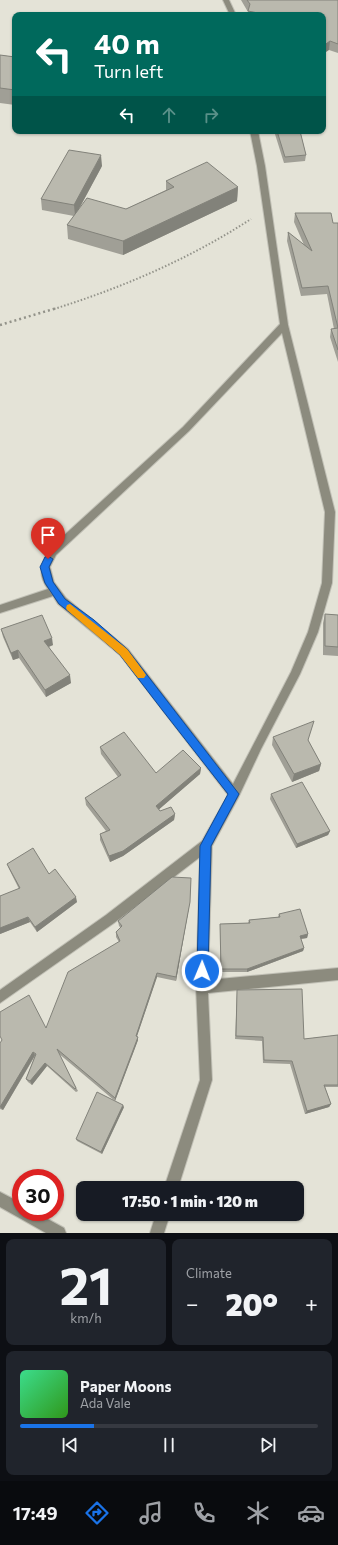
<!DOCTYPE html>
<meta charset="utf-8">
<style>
body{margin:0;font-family:Commissioner,sans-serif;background:#20242c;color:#f1f3f6;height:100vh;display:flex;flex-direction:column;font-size:15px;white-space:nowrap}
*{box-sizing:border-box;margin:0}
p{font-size:13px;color:#9ea1a6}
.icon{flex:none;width:22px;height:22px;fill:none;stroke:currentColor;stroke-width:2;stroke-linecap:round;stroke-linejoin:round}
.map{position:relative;height:1233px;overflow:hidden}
.sheet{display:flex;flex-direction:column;gap:6px;padding:6px;background:#0d0f14;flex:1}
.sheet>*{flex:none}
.hud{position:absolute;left:12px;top:12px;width:314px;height:122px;border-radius:8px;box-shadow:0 1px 3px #0004;background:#00695c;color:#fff;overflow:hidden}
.speed{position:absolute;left:12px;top:1169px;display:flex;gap:8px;font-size:20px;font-weight:700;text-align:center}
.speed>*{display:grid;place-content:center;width:52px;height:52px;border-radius:50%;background:#171b24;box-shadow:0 1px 3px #0004;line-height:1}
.speed .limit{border:6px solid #d22;background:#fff;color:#111}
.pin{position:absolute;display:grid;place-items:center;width:34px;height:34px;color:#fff;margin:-41px -17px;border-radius:50% 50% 50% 0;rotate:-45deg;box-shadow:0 0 4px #0007}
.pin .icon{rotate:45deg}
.me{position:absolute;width:44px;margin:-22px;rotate:1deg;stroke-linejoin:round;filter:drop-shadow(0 0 3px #0008)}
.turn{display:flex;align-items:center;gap:14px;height:84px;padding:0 16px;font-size:18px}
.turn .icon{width:52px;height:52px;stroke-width:2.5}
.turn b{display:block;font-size:28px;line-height:34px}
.lanes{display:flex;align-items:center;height:38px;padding:0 16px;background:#0003;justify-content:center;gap:20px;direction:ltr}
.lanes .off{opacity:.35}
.big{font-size:30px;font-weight:800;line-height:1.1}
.sheet .tile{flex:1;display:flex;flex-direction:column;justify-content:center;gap:6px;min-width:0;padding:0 14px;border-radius:8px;background:#20242c}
.sheet .dial{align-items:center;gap:0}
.dial b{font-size:52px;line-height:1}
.song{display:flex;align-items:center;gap:12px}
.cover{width:48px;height:48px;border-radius:6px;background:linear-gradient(135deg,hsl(150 70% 55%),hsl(110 70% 35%))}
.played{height:4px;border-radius:2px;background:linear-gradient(90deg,#1a73e8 25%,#363941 25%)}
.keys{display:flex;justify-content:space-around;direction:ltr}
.heat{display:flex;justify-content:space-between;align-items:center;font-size:22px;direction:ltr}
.sheet .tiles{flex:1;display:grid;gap:6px;grid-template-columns:1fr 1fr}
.tile:last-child{grid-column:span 2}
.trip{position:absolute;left:76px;top:1181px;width:228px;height:40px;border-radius:8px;background:#171b24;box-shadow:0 1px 3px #0004;font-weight:800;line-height:40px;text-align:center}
.tabs{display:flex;height:64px;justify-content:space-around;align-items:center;background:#090b0e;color:#9ea1a6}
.tabs .icon{width:28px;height:28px}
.tabs .active{color:#1a73e8}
.tabs b{font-size:18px;color:#f1f3f6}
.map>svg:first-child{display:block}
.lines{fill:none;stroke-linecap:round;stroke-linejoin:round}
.minor-casing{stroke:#c1c0b6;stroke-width:2}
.path-far1{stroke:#93938a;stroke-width:2;stroke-dasharray:1.5 2;stroke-linecap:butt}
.path{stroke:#93938a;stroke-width:2.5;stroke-dasharray:2 3;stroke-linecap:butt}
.minor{fill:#8c8b7e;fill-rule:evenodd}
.wall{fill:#a09f96}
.shaded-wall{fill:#82827a}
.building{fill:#bab9ae;stroke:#82827a}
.route{fill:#1a73e8;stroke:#114b97}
.slow{fill:#f59e0b}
</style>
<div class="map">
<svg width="338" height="1233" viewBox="0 0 338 1233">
<rect width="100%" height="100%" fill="#e4e3d7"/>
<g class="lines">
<g class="minor-casing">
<g id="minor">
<path d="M223 0H229L236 15H230Z"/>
<path d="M250 131H258L265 166 288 325 335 512 332 583 318 632 300 674 261 749 238 798 212 846 208 980 338 968V980L208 993 212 1080 178 1188H164L200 1080 196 987 200 857 114 923 0 1003V990L106 915 202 841 228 795 120 655 58 604 53 596 0 613V605L48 589C37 574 41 564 49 549L183 427 280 324 257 166ZM282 333 325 512 322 583 308 632 291 672 233 784 128 649 66 598 54 582 50 567 56 555 189 431Z"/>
<path d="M0 1192 21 1203V1212H35L64 1228 66 1233H46L0 1207Z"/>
<path d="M156 1214H170L164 1233H150Z"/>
</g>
</g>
<path class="path-far1" d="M54 309C124 287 189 259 251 219"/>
<path class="path" d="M0 325 57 308"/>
<use href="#minor" class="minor"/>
</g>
<g class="wall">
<path d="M241 0H338V53L329 50 323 15H248V12Z"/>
<path d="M0 55 15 57V105L0 103Z"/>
<path d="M274 131H300L306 155 305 161 284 163Z"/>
<path d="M102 166 79 209H126L166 190V181L238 187 237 201 123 255 68 239 67 225 74 216 42 210 41 199Z"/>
<path d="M295 213 333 223H338V362L330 337 331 329H334L327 294 301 296 287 241 288 232 304 245 294 222Z"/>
<path d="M325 614 338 615V656L323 655V623Z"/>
<path d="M1 629 53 645 49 647 71 683 46 697 19 658 13 660 3 637Z"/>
<path d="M311 729 308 740 321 764 319 771 292 782 272 745 273 737Z"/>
<path d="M100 747 156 773 201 768 200 774 159 809 160 811 175 814 174 820 123 856 110 862 100 840V834L106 831 86 805 85 798 118 777 101 754Z"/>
<path d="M271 794 330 831 328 835 296 848 270 799Z"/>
<path d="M7 864 49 874 77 902 37 932 30 922 0 934V896L19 889 9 869Z"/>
<path d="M189 907 176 981 157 977 137 1036 138 1040 115 1101 58 1053 78 1091 76 1092 47 1066 32 1085 28 1082 26 1079 35 1056 3 1110 0 1109V1043L46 1028 119 942 116 937V932L121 928 119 926 118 921Z"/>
<path d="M279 914 308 934 307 938 301 939 304 948 303 951 247 972H221L220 924 248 923 249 920 278 917Z"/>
<path d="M237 990 304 1039 338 1035V1087H325L331 1104 329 1107 305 1114 290 1064 263 1063 262 1041 235 1039 237 993Z"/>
<path d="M124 1107 102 1154 77 1141 76 1139Z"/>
</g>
<g class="shaded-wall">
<path d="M330 41 329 50 323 54V46Z"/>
<path d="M101 155 102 166 75 216 74 205Z"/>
<path d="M238 187 237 201 123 255V241Z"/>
<path d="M52 638 53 645 45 648 44 641Z"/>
<path d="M18 650 19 658 13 660 11 653Z"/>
<path d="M70 675 71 683 46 697 45 690Z"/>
<path d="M321 764 319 771 292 782 294 774Z"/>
<path d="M201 768 200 774 156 812V806Z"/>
<path d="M175 814 174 820 123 856 110 862 109 856Z"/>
<path d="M330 831 328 835 296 848 297 844Z"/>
<path d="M191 878 189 907 176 981V977Z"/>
<path d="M76 897 77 902 37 932 35 927Z"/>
<path d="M28 917 30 922 0 934V928Z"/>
<path d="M308 934 307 938 299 939 300 936Z"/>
<path d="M304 948 303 951 247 972V969Z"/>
<path d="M157 973V977L136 1039V1036Z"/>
<path d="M138 1037V1040L115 1101V1098Z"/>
<path d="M33 1052 35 1055 3 1110 0 1107Z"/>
<path d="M45 1063 47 1066 32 1085 30 1081Z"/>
<path d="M331 1104 329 1107 305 1114 307 1111Z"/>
<path d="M123 1105 124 1107 102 1154 101 1152Z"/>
</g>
<g class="building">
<path d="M247 0H338V44L330 41 323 46V15H263V14L248 11 250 4Z"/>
<path d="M0 55 15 57V90L0 88Z"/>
<path d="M277 131H300L306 155 285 157Z"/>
<path d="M69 150 101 155 74 205 41 199Z"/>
<path d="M207 162 238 187 123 241 67 225 87 198 126 209 174 187 166 181Z"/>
<path d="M295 213H331L333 223H338V350L331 329 338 328 328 286 302 288 288 232 312 251Z"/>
<path d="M325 614 338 615V647L325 646Z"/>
<path d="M42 615 52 638 44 641 70 675 45 690 18 650 11 653 1 629Z"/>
<path d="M314 721 308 740 321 764 294 774 273 737Z"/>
<path d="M124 732 156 773 183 750 201 768 156 806 160 811 171 807 175 814 123 851 109 856 100 834 110 830 85 798 121 775 100 747Z"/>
<path d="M302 782 330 831 297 844 271 794Z"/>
<path d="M33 848 49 874 55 869 76 897 35 927 28 917 0 928V896L20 888 7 864Z"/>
<path d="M172 877 191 878 190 902 176 977 157 973 136 1036 138 1037 115 1098 57 1049 76 1088 75 1089 45 1063 30 1081 26 1079 36 1054 33 1052 0 1107V1043L2 1040 0 1036V1012L29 995 46 1028 68 972 120 941 116 932 122 926 118 921Z"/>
<path d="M300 909 308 934 300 936 304 948 247 969H221L220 924 250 923 249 920 280 917 279 914Z"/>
<path d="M302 989 304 1039 338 1035V1085H324L331 1104 307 1111 292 1061 264 1060 263 1037 236 1036 237 990Z"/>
<path d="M97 1092 123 1105 101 1152 76 1139Z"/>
</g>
<path class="route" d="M48 556 53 559 49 567 53 582 65 599 94 620 127 649 239 794 211 846 208 971 206 975 202 976 198 975 197 971 200 846 228 794 163 711 120 655 87 626 59 604 45 583 40 567 45 557Z"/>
<path class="slow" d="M70 604 127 649 144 672 146 675 144 678H138L120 655 67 610 66 608 67 605Z"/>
</svg>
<div class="speed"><div class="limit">30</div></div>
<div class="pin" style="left:48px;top:559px;background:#d93025"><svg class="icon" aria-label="arrive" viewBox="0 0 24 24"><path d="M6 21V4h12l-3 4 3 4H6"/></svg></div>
<svg class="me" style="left:202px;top:971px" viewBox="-20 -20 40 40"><circle r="17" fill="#1a73e8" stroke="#fff" stroke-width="3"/><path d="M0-11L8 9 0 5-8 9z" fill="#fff"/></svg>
<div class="trip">17:50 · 1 min · 120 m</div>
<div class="hud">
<div class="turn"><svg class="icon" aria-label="left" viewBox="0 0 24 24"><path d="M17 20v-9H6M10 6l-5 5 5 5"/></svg><div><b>40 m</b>Turn left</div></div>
<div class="lanes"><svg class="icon" aria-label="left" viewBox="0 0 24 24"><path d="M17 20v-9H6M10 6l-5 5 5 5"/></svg><svg class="icon off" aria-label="ahead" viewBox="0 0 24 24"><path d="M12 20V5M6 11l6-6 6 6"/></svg><svg class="icon off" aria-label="right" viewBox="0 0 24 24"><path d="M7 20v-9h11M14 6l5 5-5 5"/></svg></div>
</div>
</div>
<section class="sheet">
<div class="tiles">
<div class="tile dial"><b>21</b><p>km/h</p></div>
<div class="tile"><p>Climate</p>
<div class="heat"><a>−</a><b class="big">20°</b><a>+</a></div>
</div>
<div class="tile">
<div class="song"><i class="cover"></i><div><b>Paper Moons</b><p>Ada Vale</p></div></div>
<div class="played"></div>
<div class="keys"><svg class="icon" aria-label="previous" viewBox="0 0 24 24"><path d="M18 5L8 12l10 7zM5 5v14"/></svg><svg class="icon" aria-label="pause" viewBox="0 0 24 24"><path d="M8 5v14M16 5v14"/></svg><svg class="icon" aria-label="next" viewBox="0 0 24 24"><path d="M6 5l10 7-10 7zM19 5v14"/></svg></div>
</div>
</div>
</section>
<nav class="tabs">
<b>17:49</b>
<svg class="icon active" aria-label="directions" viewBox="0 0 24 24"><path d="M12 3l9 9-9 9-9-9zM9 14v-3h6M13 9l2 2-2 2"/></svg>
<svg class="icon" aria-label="music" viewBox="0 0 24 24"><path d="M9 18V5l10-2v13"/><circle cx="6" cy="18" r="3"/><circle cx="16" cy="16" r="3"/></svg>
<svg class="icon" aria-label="phone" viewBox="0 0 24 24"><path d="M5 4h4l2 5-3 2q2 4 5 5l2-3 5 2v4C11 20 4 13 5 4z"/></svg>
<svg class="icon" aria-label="climate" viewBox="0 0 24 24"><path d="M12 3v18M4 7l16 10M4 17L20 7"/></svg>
<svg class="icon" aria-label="car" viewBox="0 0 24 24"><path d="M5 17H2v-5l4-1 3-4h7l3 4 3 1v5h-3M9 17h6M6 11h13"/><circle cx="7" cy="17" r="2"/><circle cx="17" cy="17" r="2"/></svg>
</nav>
